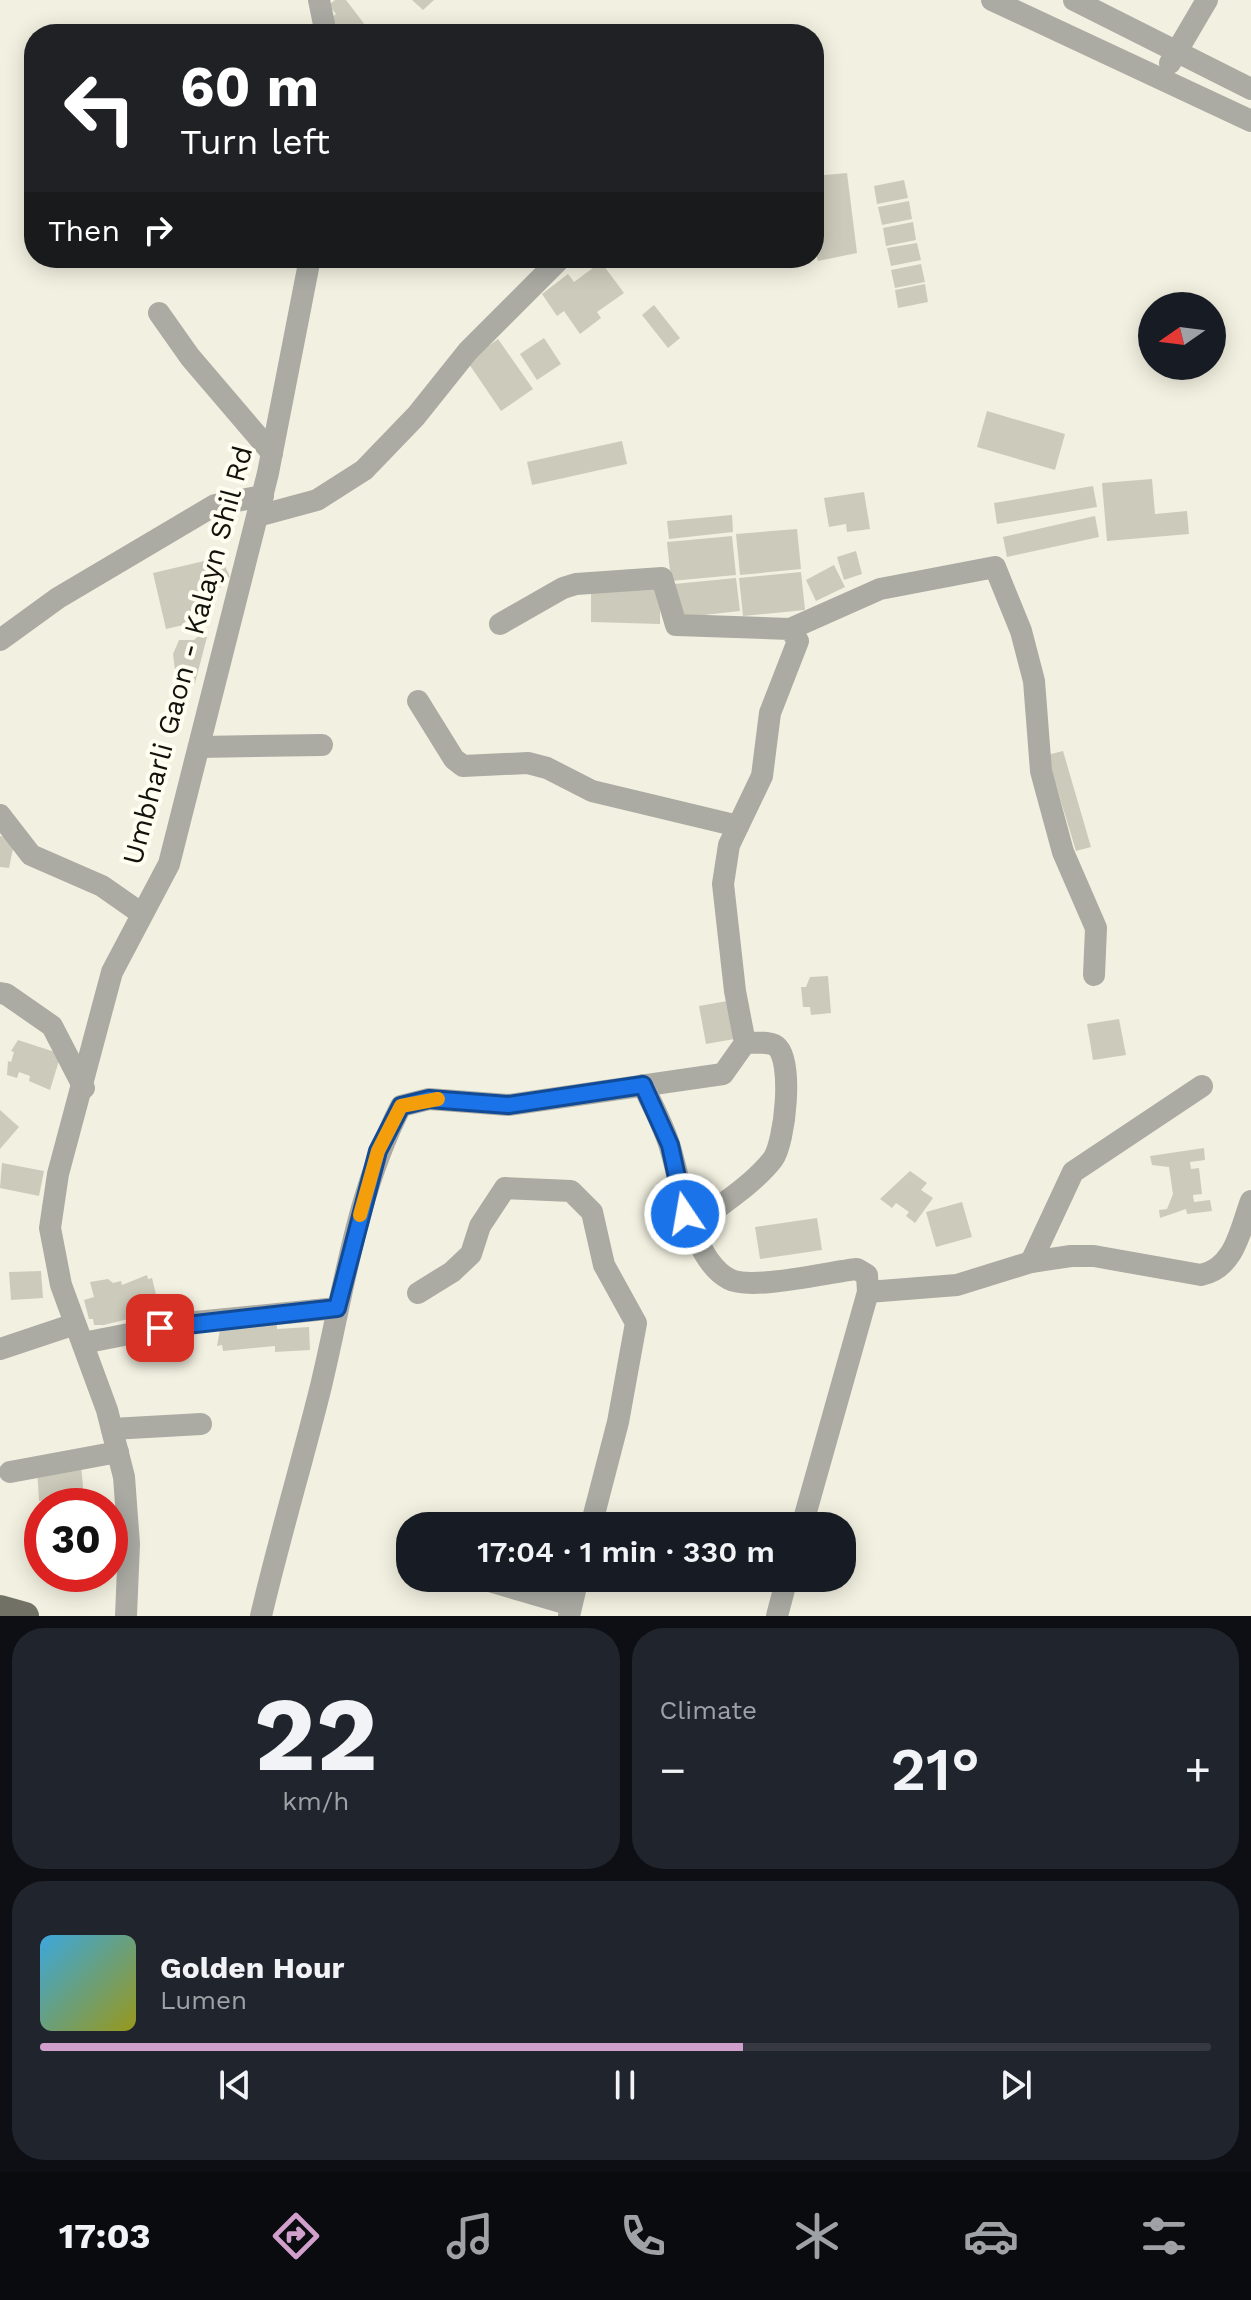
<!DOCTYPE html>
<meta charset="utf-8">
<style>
body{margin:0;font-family:"Work Sans",sans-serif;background:#20242c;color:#f1f3f6;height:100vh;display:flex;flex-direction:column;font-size:30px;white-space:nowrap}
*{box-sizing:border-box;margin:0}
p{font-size:26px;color:#9ea1a6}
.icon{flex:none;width:44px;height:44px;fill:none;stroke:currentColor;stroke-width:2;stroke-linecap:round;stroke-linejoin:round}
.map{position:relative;height:1616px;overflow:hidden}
.details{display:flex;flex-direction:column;gap:12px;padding:12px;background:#0d0f14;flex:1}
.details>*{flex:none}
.guide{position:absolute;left:24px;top:24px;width:800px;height:244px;border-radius:32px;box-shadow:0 4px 20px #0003;background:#202124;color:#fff;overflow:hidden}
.needle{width:52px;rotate:256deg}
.tools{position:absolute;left:1138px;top:292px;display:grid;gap:16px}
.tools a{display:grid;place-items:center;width:88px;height:88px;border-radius:50%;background:#171b24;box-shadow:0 4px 20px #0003;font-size:40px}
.speed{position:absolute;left:24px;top:1488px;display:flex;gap:16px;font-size:40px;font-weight:700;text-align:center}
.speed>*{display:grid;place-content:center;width:104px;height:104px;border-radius:50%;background:#171b24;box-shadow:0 4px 20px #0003;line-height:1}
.speed .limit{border:12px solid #d22;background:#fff;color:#111}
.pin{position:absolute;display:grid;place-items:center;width:68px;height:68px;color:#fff;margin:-34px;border-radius:16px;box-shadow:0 4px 12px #0006}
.me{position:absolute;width:88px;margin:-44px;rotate:348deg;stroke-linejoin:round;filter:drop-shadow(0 0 6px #0008)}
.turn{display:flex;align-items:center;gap:28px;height:168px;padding:0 24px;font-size:36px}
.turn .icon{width:104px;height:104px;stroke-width:2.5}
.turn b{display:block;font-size:56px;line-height:68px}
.then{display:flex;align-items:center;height:76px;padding:0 24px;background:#0003;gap:16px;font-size:30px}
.big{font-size:60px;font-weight:600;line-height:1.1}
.details .card{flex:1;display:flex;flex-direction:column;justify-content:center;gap:12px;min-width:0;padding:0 28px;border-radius:32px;background:#20242c}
.details .dial{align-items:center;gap:0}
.dial b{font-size:104px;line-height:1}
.song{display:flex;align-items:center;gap:24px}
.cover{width:96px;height:96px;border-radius:12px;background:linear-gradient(135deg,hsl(200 70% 55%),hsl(60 70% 35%))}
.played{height:8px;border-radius:4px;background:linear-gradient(90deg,#d09fcb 60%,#363941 60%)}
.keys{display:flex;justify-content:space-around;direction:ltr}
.heat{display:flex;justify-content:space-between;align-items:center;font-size:44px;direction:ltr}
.details .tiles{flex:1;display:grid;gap:12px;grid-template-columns:1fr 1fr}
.card:last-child{grid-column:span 2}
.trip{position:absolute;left:396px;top:1512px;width:460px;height:80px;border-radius:32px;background:#171b24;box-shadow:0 4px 20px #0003;font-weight:600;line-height:80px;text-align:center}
.tabs{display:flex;height:128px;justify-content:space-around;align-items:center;background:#090b0e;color:#9ea1a6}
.tabs .icon{width:56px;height:56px}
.tabs .active{color:#d09fcb}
.tabs b{font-size:36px;color:#f1f3f6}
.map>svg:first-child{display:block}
.building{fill:#cccbbb}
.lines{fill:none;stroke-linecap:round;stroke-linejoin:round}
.minor{stroke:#ababa4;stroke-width:22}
.major{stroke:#727166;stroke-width:28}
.route-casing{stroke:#114b97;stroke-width:20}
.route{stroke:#1a73e8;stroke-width:14}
.slow{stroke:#f59e0b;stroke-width:14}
.labels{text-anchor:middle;stroke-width:8;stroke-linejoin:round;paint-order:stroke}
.street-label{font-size:28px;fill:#12120c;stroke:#fffef1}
</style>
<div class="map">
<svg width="1251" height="1616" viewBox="0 0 1251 1616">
<rect width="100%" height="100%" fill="#f2f1e1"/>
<g class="building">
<path d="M335 0H346L372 34H339L331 18 336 14 329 5Z"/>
<path d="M412 0H434L423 10Z"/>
<path d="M847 173 857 253 818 261 814 248V176Z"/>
<path d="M904 180 908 198 877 204 874 186Z"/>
<path d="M909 201 912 219 882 225 878 207Z"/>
<path d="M913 222 916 240 886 246 883 228Z"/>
<path d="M917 243 921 260 891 266 887 248Z"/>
<path d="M601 262 624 293 597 312 601 318 580 334 564 311 557 316 542 294 568 274 574 282Z"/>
<path d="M921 264 925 282 895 288 891 270Z"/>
<path d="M925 284 928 302 898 308 895 290Z"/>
<path d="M654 305 680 338 668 348 642 315Z"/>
<path d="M544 338 561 364 537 380 520 354Z"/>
<path d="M498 339 533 389 501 411 467 361Z"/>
<path d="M987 411 1065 434 1055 470 977 447Z"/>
<path d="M622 441 627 464 532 485 527 462Z"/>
<path d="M1152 479 1155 514 1187 511 1189 534 1107 541 1102 483Z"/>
<path d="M1093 486 1097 507 997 524 994 503Z"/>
<path d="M864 492 870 529 847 532 846 524 829 527 824 498Z"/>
<path d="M732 515 733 532 669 539 667 521Z"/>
<path d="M1095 516 1099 537 1007 557 1003 537Z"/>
<path d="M797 529 801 569 740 575 736 534Z"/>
<path d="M732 536 736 575 671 581 667 542Z"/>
<path d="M856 551 862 574 844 580 837 557Z"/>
<path d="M221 557 230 577 223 578 225 584 215 591 217 598 212 599 213 612 208 613 209 619 166 629 153 573Z"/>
<path d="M834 565 845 587 816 601 806 580Z"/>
<path d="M801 572 805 610 743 616 739 578Z"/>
<path d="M736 578 740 611 677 618 674 584Z"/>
<path d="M591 582 660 583V624L591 622Z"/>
<path d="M200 635 207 637 195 683 186 681 187 675 175 670 173 654 179 640H194Z"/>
<path d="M1063 751 1091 847 1076 851 1047 755Z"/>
<path d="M0 836 15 839 9 868 0 867Z"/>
<path d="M828 976 831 1013 811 1015 810 1007H803L801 987H806L810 977Z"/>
<path d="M733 1000 740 1038 706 1044 699 1006Z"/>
<path d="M1119 1019 1126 1055 1093 1060 1087 1024Z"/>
<path d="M18 1040 61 1054 50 1090 29 1081 30 1076 19 1072 17 1078 7 1075 8 1061 11 1062 14 1052 11 1051Z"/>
<path d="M0 1110 19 1127 0 1149Z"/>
<path d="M1204 1148 1205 1160 1190 1162 1191 1169 1199 1168 1202 1194 1193 1195 1194 1202 1210 1200 1212 1211 1187 1214 1186 1209 1160 1218 1159 1210 1167 1209 1173 1194 1169 1167 1152 1165 1150 1156Z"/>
<path d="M2 1163 44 1171 39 1196 0 1188Z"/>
<path d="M910 1171 927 1183 921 1190 933 1198 915 1223 906 1216 909 1212 896 1203 892 1208 880 1199Z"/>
<path d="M962 1202 972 1237 936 1247 926 1212Z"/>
<path d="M817 1218 822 1250 760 1259 755 1227Z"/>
<path d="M41 1271 43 1298 11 1300 9 1272Z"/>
<path d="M147 1275 148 1279 152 1278 160 1311 104 1325H94L93 1319H89L84 1300 94 1297 90 1282 108 1279 113 1283 121 1281 122 1285Z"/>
<path d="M277 1321V1329L309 1327 310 1350 275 1352V1346L223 1351 222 1345 217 1346 220 1330Z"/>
<path d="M81 1465 84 1497 39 1501 37 1469Z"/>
</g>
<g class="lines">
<g class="minor">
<path d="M319 0 326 34"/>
<path d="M992 0 1251 121"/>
<path d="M1074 0 1251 89"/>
<path d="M1170 63 1207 0"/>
<path d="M159 313 190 357 272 453"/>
<path d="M258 516 317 500 364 470 416 416 468 351 561 258"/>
<path d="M790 629 880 589 995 567 1021 631 1034 681 1041 771 1063 852 1096 928 1094 975"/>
<path d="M0 640 58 598 215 505 263 496"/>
<path d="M418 701 454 759 463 766 528 763 547 768 592 791 738 826"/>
<path d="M199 747 322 745"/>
<path d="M0 815 31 855 102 886 142 914"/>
<path d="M0 993 6 994 52 1026 84 1088"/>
<path d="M643 1085C652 1105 664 1126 670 1147 681 1183 691 1259 729 1279 751 1291 828 1272 857 1269L867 1275 868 1292 802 1526"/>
<path d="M692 1227C718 1206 752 1186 773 1159 785 1142 794 1060 776 1046 769 1041 754 1043 745 1043"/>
<path d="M1031 1262 1073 1172 1202 1086"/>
<path d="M868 1292 957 1285 1031 1262 1071 1256H1094L1201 1275C1235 1268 1240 1230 1251 1201"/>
<path d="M418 1293 452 1272 471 1254 480 1226 505 1188 571 1191 592 1212 604 1265 636 1323 618 1422 591 1526"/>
<path d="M83 1343 185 1323 337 1308"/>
<path d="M0 1349 75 1324"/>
<path d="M112 1429 201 1424"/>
<path d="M10 1472 118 1452"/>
<path d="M479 1578 571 1605"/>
<path d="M126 1616 129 1544 124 1477 107 1410 61 1285 50 1228 58 1174 112 972 169 864 268 473 310 258"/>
<path d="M261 1616C279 1539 302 1463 321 1386 344 1290 356 1194 401 1106L429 1099 508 1105 723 1074 745 1043 735 991 723 884 729 845 762 776 770 713 798 641 790 629 676 625 662 578 576 584 563 588 500 624"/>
<path d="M569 1616 578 1578"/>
<path d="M777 1616 787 1578"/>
</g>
<path class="major" d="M0 1609 25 1616"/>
</g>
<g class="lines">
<g class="route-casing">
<path id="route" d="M160 1328 337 1308 378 1151 401 1106 429 1099 508 1105 643 1085 670 1145 685 1214"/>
</g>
<use href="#route" class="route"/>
<path class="slow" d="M360 1215 378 1151 401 1106 438 1099"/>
</g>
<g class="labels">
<g class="street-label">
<text transform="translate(187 655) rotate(-75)" y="10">Umbharli Gaon - Kalayn Shil Rd</text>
</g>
</g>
</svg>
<div class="tools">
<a><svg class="needle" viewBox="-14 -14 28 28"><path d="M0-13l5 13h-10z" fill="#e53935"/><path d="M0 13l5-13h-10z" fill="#9ea1a6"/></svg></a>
</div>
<div class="speed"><div class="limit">30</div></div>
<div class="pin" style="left:160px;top:1328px;background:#d93025"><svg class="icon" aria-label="arrive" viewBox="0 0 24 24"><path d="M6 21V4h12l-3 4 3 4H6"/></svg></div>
<svg class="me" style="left:685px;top:1214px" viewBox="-20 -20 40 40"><circle r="17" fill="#1a73e8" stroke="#fff" stroke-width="3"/><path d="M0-11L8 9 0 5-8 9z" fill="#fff"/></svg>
<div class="trip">17:04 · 1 min · 330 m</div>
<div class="guide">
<div class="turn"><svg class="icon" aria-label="left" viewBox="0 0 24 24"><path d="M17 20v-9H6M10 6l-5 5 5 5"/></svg><div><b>60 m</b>Turn left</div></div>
<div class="then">Then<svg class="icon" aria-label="right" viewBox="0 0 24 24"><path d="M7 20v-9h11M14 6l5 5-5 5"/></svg></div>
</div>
</div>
<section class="details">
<div class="tiles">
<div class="card dial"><b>22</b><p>km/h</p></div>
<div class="card"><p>Climate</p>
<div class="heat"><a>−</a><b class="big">21°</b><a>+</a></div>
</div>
<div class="card">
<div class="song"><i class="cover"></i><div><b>Golden Hour</b><p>Lumen</p></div></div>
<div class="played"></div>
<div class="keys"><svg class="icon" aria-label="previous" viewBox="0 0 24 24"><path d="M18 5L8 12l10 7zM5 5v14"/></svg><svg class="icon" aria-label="pause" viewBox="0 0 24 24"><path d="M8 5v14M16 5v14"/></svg><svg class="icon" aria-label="next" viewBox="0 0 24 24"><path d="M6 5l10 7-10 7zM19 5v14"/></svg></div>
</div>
</div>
</section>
<nav class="tabs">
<b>17:03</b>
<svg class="icon active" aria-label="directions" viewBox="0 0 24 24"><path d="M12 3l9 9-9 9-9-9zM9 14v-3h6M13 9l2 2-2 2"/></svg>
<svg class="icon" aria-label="music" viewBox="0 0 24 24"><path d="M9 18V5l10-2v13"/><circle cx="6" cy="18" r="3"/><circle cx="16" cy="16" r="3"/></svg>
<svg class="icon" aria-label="phone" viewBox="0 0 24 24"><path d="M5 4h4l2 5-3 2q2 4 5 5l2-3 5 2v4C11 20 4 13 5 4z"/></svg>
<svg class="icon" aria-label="climate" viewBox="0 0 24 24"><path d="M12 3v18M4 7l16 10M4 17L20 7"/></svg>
<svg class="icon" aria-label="car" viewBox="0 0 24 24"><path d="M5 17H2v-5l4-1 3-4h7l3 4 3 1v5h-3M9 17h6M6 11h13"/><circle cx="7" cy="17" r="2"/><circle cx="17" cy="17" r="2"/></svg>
<svg class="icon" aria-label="filters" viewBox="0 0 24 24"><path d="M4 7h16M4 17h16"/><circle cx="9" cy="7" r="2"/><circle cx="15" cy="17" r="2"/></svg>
</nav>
